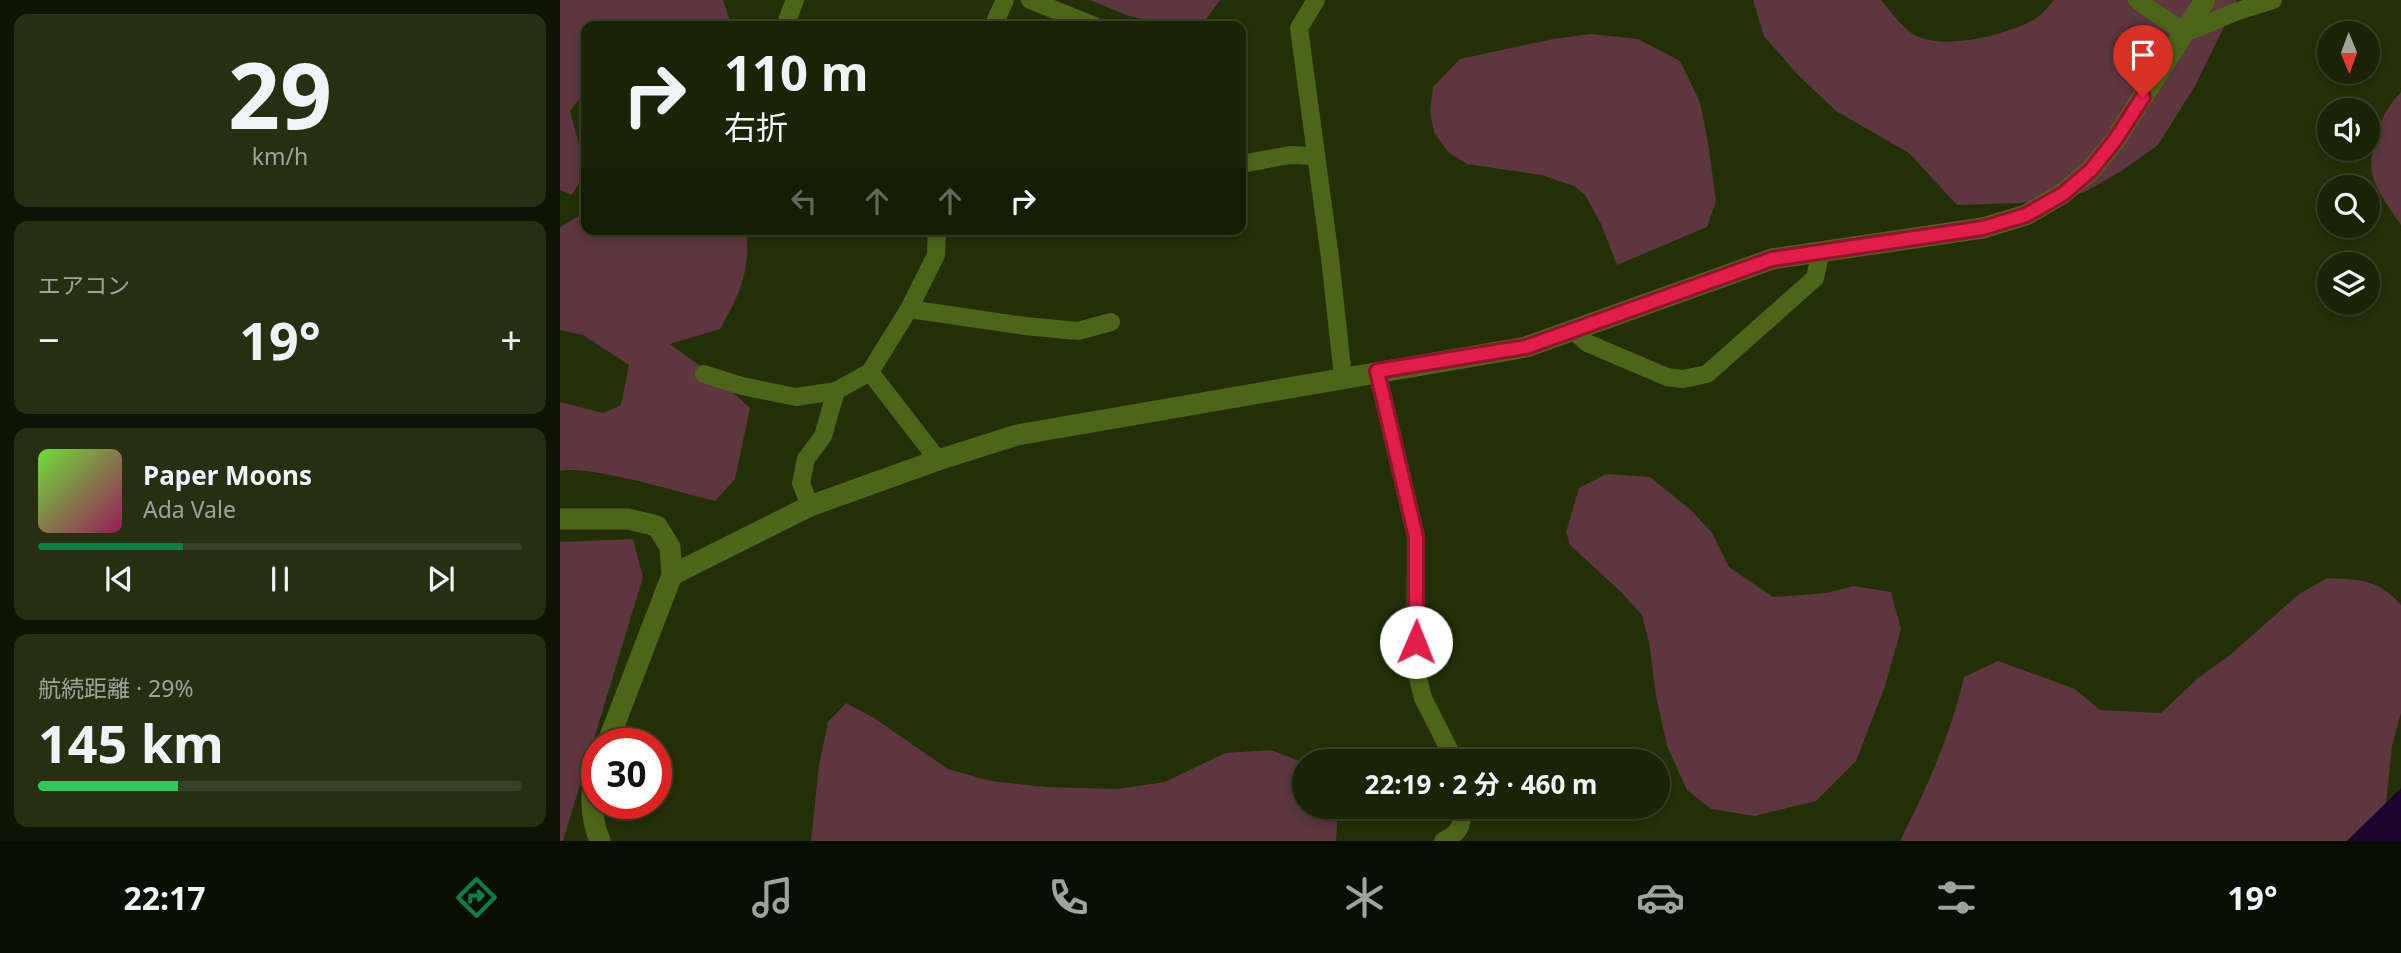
<!DOCTYPE html>
<html lang="ja">
<meta charset="utf-8">
<style>
body{margin:0;font-family:"Noto Sans","Noto Sans JP",sans-serif;background:#272f13;color:#f1f3f6;height:100vh;display:flex;flex-direction:column;font-size:26px;white-space:nowrap}
*{box-sizing:border-box;margin:0}
p{font-size:23px;color:#9fa49a}
.icon{flex:none;width:38px;height:38px;fill:none;stroke:currentColor;stroke-width:2;stroke-linecap:round;stroke-linejoin:round}
.map{position:relative;flex:1;overflow:hidden}
.side{display:flex;flex-direction:column;gap:14px;padding:14px;background:#0e1303;width:560px}
.side>*{flex:none}
.guide{position:absolute;left:21px;top:21px;width:665px;height:214px;border-radius:14px;box-shadow:0 4px 10px #0003,0 0 0 2px #384027;background:#1a2305;color:#f1f3f6;overflow:hidden}
.needle{width:46px;rotate:179deg}
.fabs{position:absolute;left:1757px;top:21px;display:grid;gap:14px}
.fabs a{display:grid;place-items:center;width:63px;height:63px;border-radius:50%;background:#1a2305;box-shadow:0 4px 10px #0003,0 0 0 2px #384027;font-size:35px}
.speed{position:absolute;left:21px;top:728px;display:flex;gap:14px;font-size:35px;font-weight:700;text-align:center}
.speed>*{display:grid;place-content:center;width:91px;height:91px;border-radius:50%;background:#1a2305;box-shadow:0 4px 10px #0003,0 0 0 2px #384027;line-height:1}
.speed .limit{border:10px solid #d22;background:#fff;color:#111}
.pin{position:absolute;display:grid;place-items:center;width:60px;height:60px;color:#fff;margin:-72px -30px;border-radius:50% 50% 50% 0;rotate:-45deg;box-shadow:0 0 7px #0007}
.pin .icon{rotate:45deg}
.me{position:absolute;width:77px;margin:-38px;rotate:1deg;stroke-linejoin:round;filter:drop-shadow(0 0 5px #0008)}
.turn{display:flex;align-items:center;gap:24px;height:147px;padding:0 28px;font-size:32px}
.turn .icon{width:91px;height:91px;stroke-width:2.5}
.turn b{display:block;font-size:49px;line-height:60px}
.lanes{display:flex;align-items:center;height:66px;padding:0 28px;background:#0003;justify-content:center;gap:35px;direction:ltr}
.lanes .off{opacity:.35}
.big{font-size:52px;font-weight:700;line-height:1.1}
.side .widget{flex:1;display:flex;flex-direction:column;justify-content:center;gap:10px;min-width:0;padding:0 24px;border-radius:14px;background:#272f13}
.side .dial{align-items:center;gap:0}
.dial b{font-size:91px;line-height:1}
.song{display:flex;align-items:center;gap:21px}
.cover{width:84px;height:84px;border-radius:10px;background:linear-gradient(135deg,hsl(100 70% 55%),hsl(330 70% 35%))}
.played{height:7px;border-radius:4px;background:linear-gradient(90deg,#0b8043 30%,#384027 30%)}
.keys{display:flex;justify-content:space-around;direction:ltr}
.heat{display:flex;justify-content:space-between;align-items:center;font-size:38px;direction:ltr}
.charge{height:10px;border-radius:5px;background:linear-gradient(90deg,#34c759 29%,#384027 0)}
.trip{position:absolute;left:732px;top:749px;width:378px;height:70px;border-radius:35px;background:#1a2305;box-shadow:0 4px 10px #0003,0 0 0 2px #384027;font-weight:700;line-height:70px;text-align:center}
.tab-bar{display:flex;height:112px;justify-content:space-around;align-items:center;background:#0a0e02;color:#9fa49a}
.tab-bar .icon{width:49px;height:49px}
.tab-bar .current{color:#0b8043}
.tab-bar b{font-size:32px;color:#f1f3f6}
main{display:flex;flex:1;min-height:0}
.map>svg:first-child{display:block}
.green{fill:#5d363f}
.water{fill:#1b042e}
.lines{fill:none;stroke-linecap:round;stroke-linejoin:round}
.street{stroke:#4d6519;stroke-width:18}
.secondary{stroke:#4d6519;stroke-width:21}
.route-casing{stroke:#92132f;stroke-width:18}
.route{stroke:#e11d48;stroke-width:12}
</style>
<main>
<section class="side">
<div class="widget dial"><b>29</b><p>km/h</p></div>
<div class="widget"><p>エアコン</p>
<div class="heat"><a>−</a><b class="big">19°</b><a>+</a></div>
</div>
<div class="widget">
<div class="song"><i class="cover"></i><div><b>Paper Moons</b><p>Ada Vale</p></div></div>
<div class="played"></div>
<div class="keys"><svg class="icon" aria-label="previous" viewBox="0 0 24 24"><path d="M18 5L8 12l10 7zM5 5v14"/></svg><svg class="icon" aria-label="pause" viewBox="0 0 24 24"><path d="M8 5v14M16 5v14"/></svg><svg class="icon" aria-label="next" viewBox="0 0 24 24"><path d="M6 5l10 7-10 7zM19 5v14"/></svg></div>
</div>
<div class="widget"><p>航続距離 · 29%</p><b class="big">145 km</b><div class="charge"></div></div>
</section>
<div class="map">
<svg width="1841" height="841" viewBox="0 0 1841 841">
<rect width="100%" height="100%" fill="#222f07"/>
<g class="green">
<path d="M0 0H163L172 26H90L74 21 71 26H26V91L10 111 26 171 12 195 0 190Z"/>
<path d="M530 0H660L641 26H608L566 15Z"/>
<path d="M1193 0H1321C1331 11 1342 28 1355 35 1383 51 1447 35 1475 19 1482 15 1488 7 1494 0H1677L1635 86 1598 145 1563 170 1523 193 1461 203 1397 205 1349 153 1276 111 1237 74 1204 36Z"/>
<path d="M1031 34 1078 39 1120 61 1140 102 1148 143 1156 201 1147 227 1057 265 1041 224 1025 195 1014 186 981 175 907 164 888 152 874 132 870 112 873 87 900 59 993 39Z"/>
<path d="M1841 92V225C1832 211 1814 189 1812 172 1808 146 1823 109 1841 92Z"/>
<path d="M26 212V229H186C191 270 180 294 160 329L110 344 158 379 190 408 175 479 155 501C123 493 26 464 0 471V402L43 413 61 405 69 365 23 335 0 330V227Z"/>
<path d="M1046 474 1090 477 1131 510 1152 533 1169 567 1213 597 1267 593 1293 586 1331 592 1341 629 1325 686 1296 761 1256 801 1195 816 1151 809 1127 790 1107 746 1096 696 1089 642 1082 615 1061 592 1010 545 1006 532 1019 488Z"/>
<path d="M73 539 83 577 3 841H0V542Z"/>
<path d="M1767 578C1799 580 1818 578 1841 605V713L1832 746 1825 813 1796 841H1340C1366 790 1391 734 1404 677L1438 661 1515 689 1540 710 1601 713 1638 678 1670 655 1739 594Z"/>
<path d="M286 703 314 718 388 769 431 781 487 787 557 789 605 782 665 753 711 750 744 763V807H778L776 841H251L259 765 268 722Z"/>
</g>
<path class="water" d="M1841 788V841H1787L1793 835Z"/>
<g class="lines">
<g class="street">
<path d="M470 0 535 26"/>
<path d="M756 0 739 28 770 258 783 377"/>
<path d="M1577 0 1625 33 1678 11 1713 0"/>
<path d="M225 26 235 0"/>
<path d="M433 26 445 0"/>
<path d="M681 164 730 155 755 156"/>
<path d="M349 309 465 326 518 331 551 322"/>
<path d="M1014 331 1027 343 1107 377 1123 379 1147 374 1255 278 1261 251"/>
<path d="M817 371 856 537 855 666 863 698 895 761"/>
<path d="M310 372 378 460"/>
<path d="M144 374 182 386 236 397 276 391 310 372 349 309 376 255 377 229"/>
<path d="M250 506 241 483 246 459 263 436 276 391"/>
<path d="M883 841C901 832 902 826 903 807"/>
</g>
<g class="secondary">
<path d="M0 519H68L97 526 110 547 112 575 47 744"/>
<path d="M112 575 250 506 378 460 457 435 966 347 1212 259 1423 228 1466 215 1502 194 1531 170 1555 140 1645 0"/>
<path d="M37 769C29 791 31 820 40 841"/>
</g>
</g>
<g class="lines">
<g class="route-casing">
<path id="route" d="M856 642V537L817 371 966 347 1212 259 1423 228 1466 215 1503 194 1531 170 1555 140 1583 97"/>
</g>
<use href="#route" class="route"/>
</g>
</svg>
<div class="fabs">
<a><svg class="needle" viewBox="-14 -14 28 28"><path d="M0-13l5 13h-10z" fill="#e53935"/><path d="M0 13l5-13h-10z" fill="#9fa49a"/></svg></a>
<a><svg class="icon" aria-label="sound" viewBox="0 0 24 24"><path d="M4 9h4l5-4v14l-5-4H4zM17 9q2 3 0 6"/></svg></a>
<a><svg class="icon" aria-label="search" viewBox="0 0 24 24"><circle cx="10" cy="10" r="6"/><path d="M15 15l6 6"/></svg></a>
<a><svg class="icon" aria-label="layers" viewBox="0 0 24 24"><path d="M12 4l9 5-9 5-9-5zM3 14l9 5 9-5"/></svg></a>
</div>
<div class="speed"><div class="limit">30</div></div>
<div class="pin" style="left:1583px;top:97px;background:#d93025"><svg class="icon" aria-label="arrive" viewBox="0 0 24 24"><path d="M6 21V4h12l-3 4 3 4H6"/></svg></div>
<svg class="me" style="left:856px;top:642px" viewBox="-20 -20 40 40"><circle r="19" fill="#fff"/><path d="M0-13L10 11 0 6-10 11z" fill="#e11d48"/></svg>
<div class="trip">22:19 · 2 分 · 460 m</div>
<div class="guide">
<div class="turn"><svg class="icon" aria-label="right" viewBox="0 0 24 24"><path d="M7 20v-9h11M14 6l5 5-5 5"/></svg><div><b>110 m</b>右折</div></div>
<div class="lanes"><svg class="icon off" aria-label="left" viewBox="0 0 24 24"><path d="M17 20v-9H6M10 6l-5 5 5 5"/></svg><svg class="icon off" aria-label="ahead" viewBox="0 0 24 24"><path d="M12 20V5M6 11l6-6 6 6"/></svg><svg class="icon off" aria-label="ahead" viewBox="0 0 24 24"><path d="M12 20V5M6 11l6-6 6 6"/></svg><svg class="icon" aria-label="right" viewBox="0 0 24 24"><path d="M7 20v-9h11M14 6l5 5-5 5"/></svg></div>
</div>
</div>
</main>
<nav class="tab-bar">
<b>22:17</b>
<svg class="icon current" aria-label="directions" viewBox="0 0 24 24"><path d="M12 3l9 9-9 9-9-9zM9 14v-3h6M13 9l2 2-2 2"/></svg>
<svg class="icon" aria-label="music" viewBox="0 0 24 24"><path d="M9 18V5l10-2v13"/><circle cx="6" cy="18" r="3"/><circle cx="16" cy="16" r="3"/></svg>
<svg class="icon" aria-label="phone" viewBox="0 0 24 24"><path d="M5 4h4l2 5-3 2q2 4 5 5l2-3 5 2v4C11 20 4 13 5 4z"/></svg>
<svg class="icon" aria-label="climate" viewBox="0 0 24 24"><path d="M12 3v18M4 7l16 10M4 17L20 7"/></svg>
<svg class="icon" aria-label="car" viewBox="0 0 24 24"><path d="M5 17H2v-5l4-1 3-4h7l3 4 3 1v5h-3M9 17h6M6 11h13"/><circle cx="7" cy="17" r="2"/><circle cx="17" cy="17" r="2"/></svg>
<svg class="icon" aria-label="filters" viewBox="0 0 24 24"><path d="M4 7h16M4 17h16"/><circle cx="9" cy="7" r="2"/><circle cx="15" cy="17" r="2"/></svg>
<b>19°</b>
</nav>
